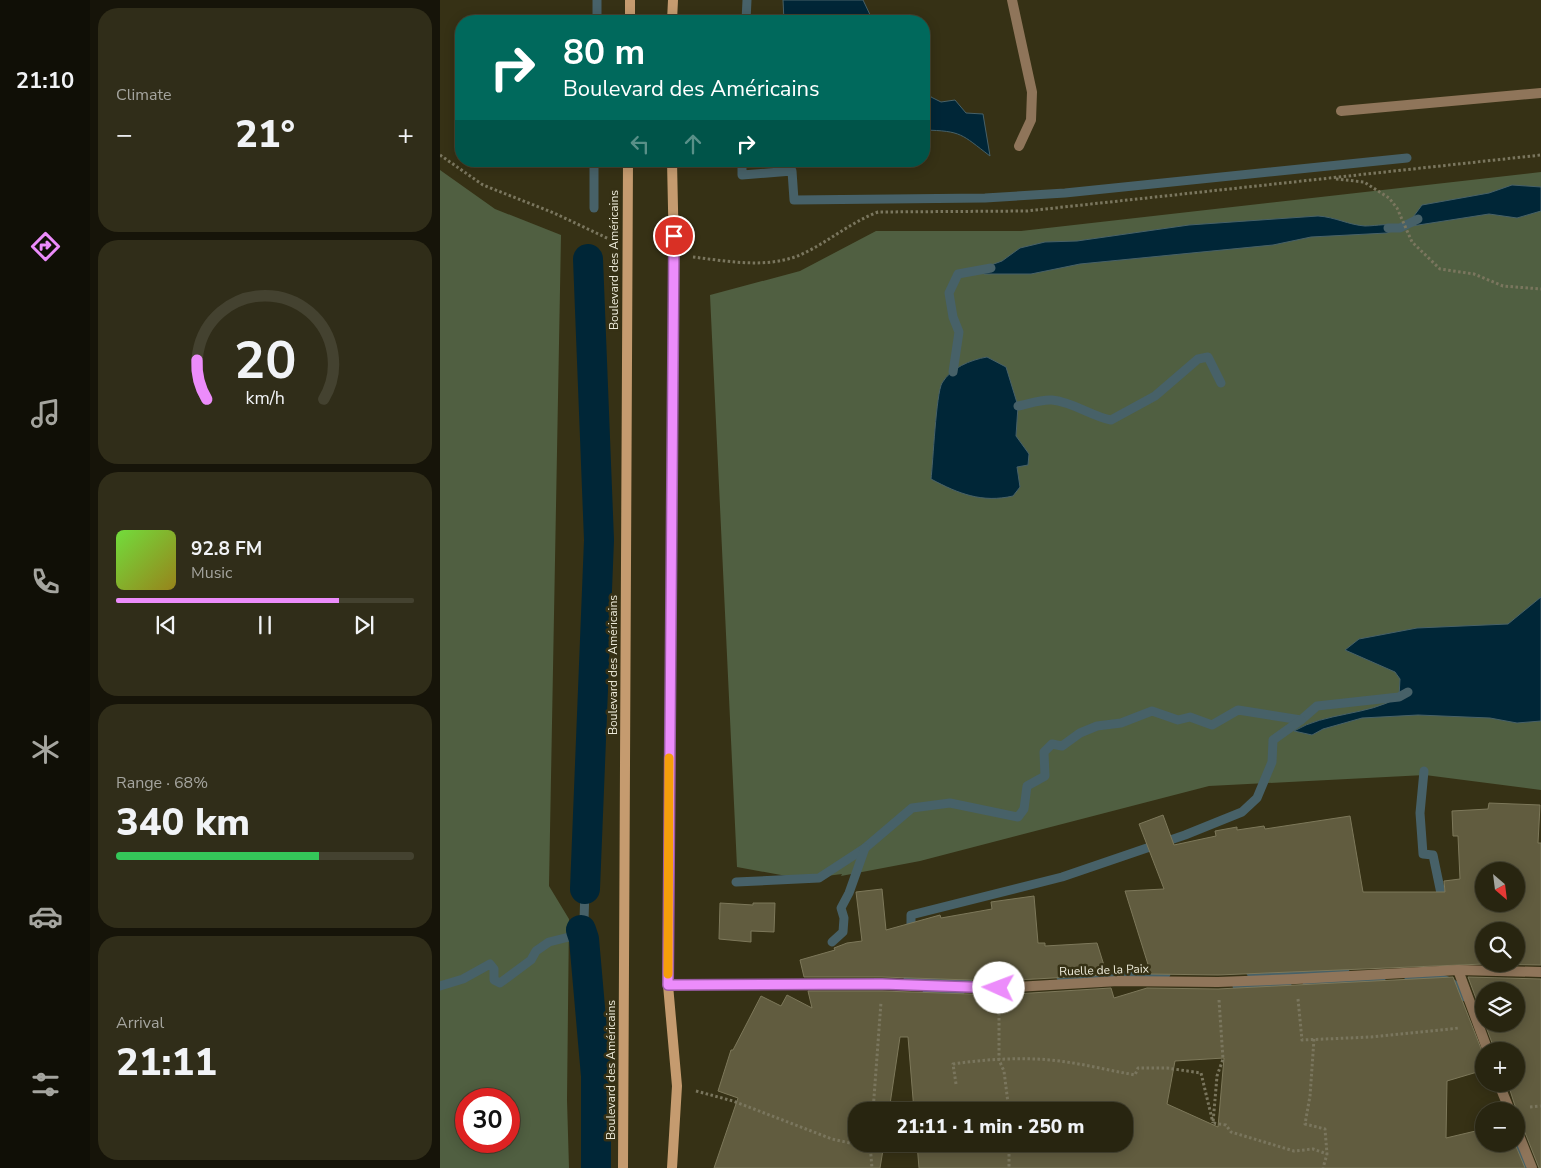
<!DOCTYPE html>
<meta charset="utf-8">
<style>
body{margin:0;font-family:"Nunito Sans",sans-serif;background:#302d19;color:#f1f3f6;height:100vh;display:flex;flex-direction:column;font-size:19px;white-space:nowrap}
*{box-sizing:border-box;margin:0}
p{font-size:16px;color:#a5a59f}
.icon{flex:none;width:28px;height:28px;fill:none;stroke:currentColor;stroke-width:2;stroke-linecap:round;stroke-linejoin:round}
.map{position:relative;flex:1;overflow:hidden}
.panel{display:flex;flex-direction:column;gap:8px;padding:8px;background:#161409;width:350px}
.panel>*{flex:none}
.banner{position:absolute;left:15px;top:15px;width:475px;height:152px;border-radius:20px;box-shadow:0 2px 12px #0003,0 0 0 1px #444230;background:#00695c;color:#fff;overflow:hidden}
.needle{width:32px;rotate:152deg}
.tools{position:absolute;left:1035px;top:862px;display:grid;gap:10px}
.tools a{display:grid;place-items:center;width:50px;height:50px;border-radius:50%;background:#282510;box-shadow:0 2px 12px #0003,0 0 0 1px #444230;font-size:25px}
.speed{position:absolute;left:15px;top:1088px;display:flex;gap:10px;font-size:25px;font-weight:700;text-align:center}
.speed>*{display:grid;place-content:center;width:65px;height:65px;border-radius:50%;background:#282510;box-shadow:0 2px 12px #0003,0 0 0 1px #444230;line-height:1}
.speed .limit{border:8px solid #d22;background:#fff;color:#111}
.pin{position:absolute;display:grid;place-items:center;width:42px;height:42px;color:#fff;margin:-21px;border:2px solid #fff;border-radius:50%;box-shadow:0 1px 5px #0007}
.me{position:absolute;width:55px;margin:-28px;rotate:272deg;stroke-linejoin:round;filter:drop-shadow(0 0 4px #0008)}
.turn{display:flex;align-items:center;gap:18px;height:105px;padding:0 25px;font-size:22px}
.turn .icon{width:65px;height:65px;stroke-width:2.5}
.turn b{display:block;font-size:35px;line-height:42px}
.lanes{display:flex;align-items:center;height:48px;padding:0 25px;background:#0003;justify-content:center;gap:25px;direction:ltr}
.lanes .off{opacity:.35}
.big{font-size:38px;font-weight:800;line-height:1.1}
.panel .card{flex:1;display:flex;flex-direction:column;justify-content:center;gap:8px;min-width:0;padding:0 18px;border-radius:20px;background:#302d19}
.panel .dial{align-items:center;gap:0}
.dial svg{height:130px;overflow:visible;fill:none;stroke:#444230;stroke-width:7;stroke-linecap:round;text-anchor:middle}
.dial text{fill:#f1f3f6;stroke:none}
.song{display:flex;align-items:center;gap:15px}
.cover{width:60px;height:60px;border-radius:8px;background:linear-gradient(135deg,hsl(100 70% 55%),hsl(50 70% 35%))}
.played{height:5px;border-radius:2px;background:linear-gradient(90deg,#ec8cfb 75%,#444230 75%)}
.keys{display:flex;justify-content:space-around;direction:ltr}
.heat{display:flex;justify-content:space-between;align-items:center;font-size:28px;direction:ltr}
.charge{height:8px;border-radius:4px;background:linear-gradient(90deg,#34c759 68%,#444230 0)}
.trip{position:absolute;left:408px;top:1102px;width:285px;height:50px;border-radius:20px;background:#282510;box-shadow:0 2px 12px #0003,0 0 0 1px #444230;font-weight:800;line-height:50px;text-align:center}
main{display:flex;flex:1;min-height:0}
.tab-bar{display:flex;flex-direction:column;width:90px;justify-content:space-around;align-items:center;background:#100f06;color:#a5a59f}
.tab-bar .icon{width:35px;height:35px}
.tab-bar .current{color:#ec8cfb}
.tab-bar b{font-size:22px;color:#f1f3f6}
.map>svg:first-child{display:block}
.green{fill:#505f41;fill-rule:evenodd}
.water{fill:#002637;stroke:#476168}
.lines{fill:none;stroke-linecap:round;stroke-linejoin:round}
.stream{stroke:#476168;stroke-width:9}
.canal{stroke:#002637;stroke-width:30}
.building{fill:#615c3f;stroke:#7d785a;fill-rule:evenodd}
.path{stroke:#7a765e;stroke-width:3;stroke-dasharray:2.5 2.5;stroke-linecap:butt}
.service{stroke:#8f755a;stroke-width:10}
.minor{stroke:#8f755a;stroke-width:10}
.secondary{stroke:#c59b6f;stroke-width:10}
.route-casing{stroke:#995ba3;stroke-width:12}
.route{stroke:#ec8cfb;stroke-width:9}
.slow{stroke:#f59e0b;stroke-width:9}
.labels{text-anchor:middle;stroke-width:5;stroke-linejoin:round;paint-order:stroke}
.street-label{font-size:12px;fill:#edebda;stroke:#363115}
</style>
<main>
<nav class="tab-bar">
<b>21:10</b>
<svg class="icon current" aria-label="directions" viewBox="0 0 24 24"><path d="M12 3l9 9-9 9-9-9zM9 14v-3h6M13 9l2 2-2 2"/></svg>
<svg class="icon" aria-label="music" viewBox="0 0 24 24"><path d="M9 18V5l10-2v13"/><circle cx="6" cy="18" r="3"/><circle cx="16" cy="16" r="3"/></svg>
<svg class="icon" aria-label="phone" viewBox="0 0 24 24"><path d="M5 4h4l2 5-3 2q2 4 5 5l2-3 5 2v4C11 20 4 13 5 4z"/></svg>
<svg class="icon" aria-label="climate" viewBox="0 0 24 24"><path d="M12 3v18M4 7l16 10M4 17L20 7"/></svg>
<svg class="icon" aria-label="car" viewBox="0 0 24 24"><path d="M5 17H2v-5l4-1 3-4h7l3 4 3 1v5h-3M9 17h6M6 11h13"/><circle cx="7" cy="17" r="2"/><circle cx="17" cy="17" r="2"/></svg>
<svg class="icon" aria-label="filters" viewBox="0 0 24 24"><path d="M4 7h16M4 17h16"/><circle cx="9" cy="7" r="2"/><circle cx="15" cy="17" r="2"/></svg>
</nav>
<section class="panel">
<div class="card"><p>Climate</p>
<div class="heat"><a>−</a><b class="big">21°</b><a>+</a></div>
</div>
<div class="card dial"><svg viewBox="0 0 100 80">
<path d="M14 69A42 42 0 1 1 86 69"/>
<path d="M14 69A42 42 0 0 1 8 45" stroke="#ec8cfb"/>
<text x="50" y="56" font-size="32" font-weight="700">20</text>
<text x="50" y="72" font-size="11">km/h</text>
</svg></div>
<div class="card">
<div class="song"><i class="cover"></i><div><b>92.8 FM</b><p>Music</p></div></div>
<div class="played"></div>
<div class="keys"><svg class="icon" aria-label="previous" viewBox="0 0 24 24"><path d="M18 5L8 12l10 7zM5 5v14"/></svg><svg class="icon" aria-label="pause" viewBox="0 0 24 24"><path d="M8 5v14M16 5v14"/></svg><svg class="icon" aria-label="next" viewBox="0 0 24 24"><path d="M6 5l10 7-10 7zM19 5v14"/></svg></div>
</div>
<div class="card"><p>Range · 68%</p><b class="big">340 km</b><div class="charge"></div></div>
<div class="card"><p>Arrival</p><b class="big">21:11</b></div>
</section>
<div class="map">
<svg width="1101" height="1168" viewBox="0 0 1101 1168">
<rect width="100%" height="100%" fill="#363115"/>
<g class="green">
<path d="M0 170 55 209 121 235 109 886 129 919 127 1100 129 1168H0ZM26 1099H69V1141H26Z"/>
<path d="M1101 172V790L985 775 769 786 480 861 401 876 402 874 363 879 297 867 270 295 360 271 436 231H581Z"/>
</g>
<g class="water">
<path d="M343 0H423L433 21H344Z"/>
<path d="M484 81 491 97 501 102 515 100 526 113 543 114 550 156C521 134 522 131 484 130Z"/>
<path d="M1072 185 1101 187V211L1077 218 1049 214 972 226 968 224 982 205 1049 193Z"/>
<path d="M878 216C895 217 909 225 925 226 938 226 948 222 960 228L947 233 871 237 833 245 640 264 591 274H544L540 269 562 261 580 248 605 242 637 241 749 225Z"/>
<path d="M547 357 566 367 578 406 576 436 589 454 588 465 577 467 580 487 573 496C542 503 519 494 491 479 493 463 496 394 502 383 511 368 530 360 547 357Z"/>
<path d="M1101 597V721L1077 723 1050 718 978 715 922 718 883 729 872 735 854 731C886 712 927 716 959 697L960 679 955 672 905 650 919 639 977 628 1068 624Z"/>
</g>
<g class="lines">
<g class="stream">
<path d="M157 21V0"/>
<path d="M306 21 307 0"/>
<path d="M302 161V175L352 171 354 200 545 198 625 193 967 158"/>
<path d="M154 208V161"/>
<path d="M948 228H960L978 219"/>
<path d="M513 372 519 332 513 317 509 293 518 274 551 268"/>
<path d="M578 406C588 404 602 399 612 400 633 402 651 416 671 420L715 396 758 359 768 357 781 383"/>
<path d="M984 771 980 813 983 854 993 855 1003 903"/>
<path d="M296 882 379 878 425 848 472 808 510 803 578 817 584 809 587 786 605 776 604 752 612 744 622 746 640 733 657 726 681 723 712 711 738 720 750 717 772 725 798 710 861 720 877 706 959 697 968 692"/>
<path d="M471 933V915L622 877 745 835 802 812 817 798 832 762 833 740 861 720"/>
<path d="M392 942 403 932 404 918 401 908 409 893 425 848"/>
<path d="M470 966 468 980 528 979"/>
<path d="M811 973 855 975 905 969"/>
<path d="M621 977 726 974"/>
<path d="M969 978C992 976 1013 976 1025 997"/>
<path d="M867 985 941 979"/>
<path d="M0 986 23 979 50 964 54 969V980L60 983 91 960 96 951 109 942 137 935 141 930 144 920 145 889 153 885"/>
<path d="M797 986 847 985"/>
<path d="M487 990H521"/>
<path d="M1077 1144 1086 1168"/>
</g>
<g class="canal">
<path d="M145 889 159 540 148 259"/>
<path d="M141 930 144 939 156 1076V1168"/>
</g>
</g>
<g class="building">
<path d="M1049 803 1100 805 1098 843H1101V965L1044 964H1076V931H1044V964L778 975 711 974 685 891 724 889 699 824 723 815 734 845 776 836 775 831 797 827V830L824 826 825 829 910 816 923 892H1005L1004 881 1020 879 1018 836H1013L1012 811 1048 809ZM1044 871H1076V904H1044Z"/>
<path d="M442 889 446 930 500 915 501 918 552 909 551 902 594 896 598 943H605V946L657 943 667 975 559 981 442 977H364L360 960 395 950 394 948 407 943 422 941 416 892Z"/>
<path d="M280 903 313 905V903H335L334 932 311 931V942L279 939Z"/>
<path d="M1013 977 1044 1056V1070L1007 1081 1006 1138 1044 1129V1144H1075L1085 1168H479L477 1144H684V1111H474L468 1037H460L449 1111H416V1144H444L440 1168H274L298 1098 278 1091 291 1050H293L321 996 341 1006 347 995 372 1008 368 991H442L559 995 671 988 674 998 707 988 778 989ZM784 1058 778 1127 727 1104 735 1061Z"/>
<path d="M1028 977 1101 979V1168H1099L1082 1125 1076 1121V1109L1068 1084H1076V1051H1055L1045 1024H1076V991H1044V1020Z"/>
</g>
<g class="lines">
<g class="path">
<path d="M0 155 43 185 114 213 169 239"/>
<path d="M896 179 924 182 949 198 957 208 972 242 1000 269 1034 274 1063 286 1101 289"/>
<path d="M253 257C287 261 326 269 360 255 387 243 409 223 438 212L587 211 1101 155"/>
<path d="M858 999 862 1040 931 1037 1019 1028"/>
<path d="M779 1000 783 1059 777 1076 773 1123 786 1125 791 1132 854 1151 873 1149 887 1154"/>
<path d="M559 1008V1060L564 1071 569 1111"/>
<path d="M874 1039 870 1096 865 1124 885 1129 887 1154 883 1168"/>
<path d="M516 1084 513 1064C540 1060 567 1058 595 1059 628 1060 662 1069 695 1075L698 1068H727L761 1073 773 1123"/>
<path d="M256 1091 293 1101 392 1139 419 1145 437 1147 476 1145 489 1149H517L549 1144"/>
<path d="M1090 1107 1101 1106"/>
<path d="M433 1111 441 1002"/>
<path d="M430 1144 432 1168"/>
<path d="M569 1144V1168"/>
</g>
<g class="service">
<path d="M572 0 592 92 591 120 579 146"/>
<path d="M901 111 1101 93"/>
</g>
<g class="minor">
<path d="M1018 970 1048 1051"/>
<path d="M228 985 442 984 559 988 678 981 778 982 856 979 1018 970 1101 972"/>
<path d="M1059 1084 1070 1111"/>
<path d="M1076 1128 1092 1168"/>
</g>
<g class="secondary">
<path d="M190 21V0"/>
<path d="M232 21 233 0"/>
<path d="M232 161 234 255 228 985 237 1086 232 1168"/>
<path d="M183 1168 188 161"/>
</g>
</g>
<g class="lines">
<g class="route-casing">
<path id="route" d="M234 236 228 985 442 984 559 988"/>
</g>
<use href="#route" class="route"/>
<path class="slow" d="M228 974 229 758"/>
</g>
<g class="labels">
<g class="street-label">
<text transform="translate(174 260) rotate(-90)" y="4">Boulevard des Américains</text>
<text transform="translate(173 665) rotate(-90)" y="4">Boulevard des Américains</text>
<text transform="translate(664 970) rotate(-2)" y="4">Ruelle de la Paix</text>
<text transform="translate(171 1070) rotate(-90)" y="4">Boulevard des Américains</text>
</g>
</g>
</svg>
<div class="tools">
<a><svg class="needle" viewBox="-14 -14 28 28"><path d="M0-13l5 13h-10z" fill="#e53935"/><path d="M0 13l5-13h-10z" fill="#a5a59f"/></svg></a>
<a><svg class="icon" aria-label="search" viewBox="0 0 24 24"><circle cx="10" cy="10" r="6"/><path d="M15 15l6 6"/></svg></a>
<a><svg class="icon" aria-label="layers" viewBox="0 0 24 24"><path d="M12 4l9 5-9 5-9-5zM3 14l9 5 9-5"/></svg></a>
<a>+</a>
<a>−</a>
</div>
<div class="speed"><div class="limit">30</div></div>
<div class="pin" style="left:234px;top:236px;background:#d93025"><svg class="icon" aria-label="arrive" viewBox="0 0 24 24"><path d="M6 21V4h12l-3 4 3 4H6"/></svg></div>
<svg class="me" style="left:559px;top:988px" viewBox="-20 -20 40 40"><circle r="19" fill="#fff"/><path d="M0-13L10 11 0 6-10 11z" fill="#ec8cfb"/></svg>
<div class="trip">21:11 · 1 min · 250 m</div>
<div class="banner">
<div class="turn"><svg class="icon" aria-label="right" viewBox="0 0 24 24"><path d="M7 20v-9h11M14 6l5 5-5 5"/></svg><div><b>80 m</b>Boulevard des Américains</div></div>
<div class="lanes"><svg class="icon off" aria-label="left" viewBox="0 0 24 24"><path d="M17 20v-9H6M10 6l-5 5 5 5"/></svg><svg class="icon off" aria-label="ahead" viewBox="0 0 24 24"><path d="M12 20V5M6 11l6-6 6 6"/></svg><svg class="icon" aria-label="right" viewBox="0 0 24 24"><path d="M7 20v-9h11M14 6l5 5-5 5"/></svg></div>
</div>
</div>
</main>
